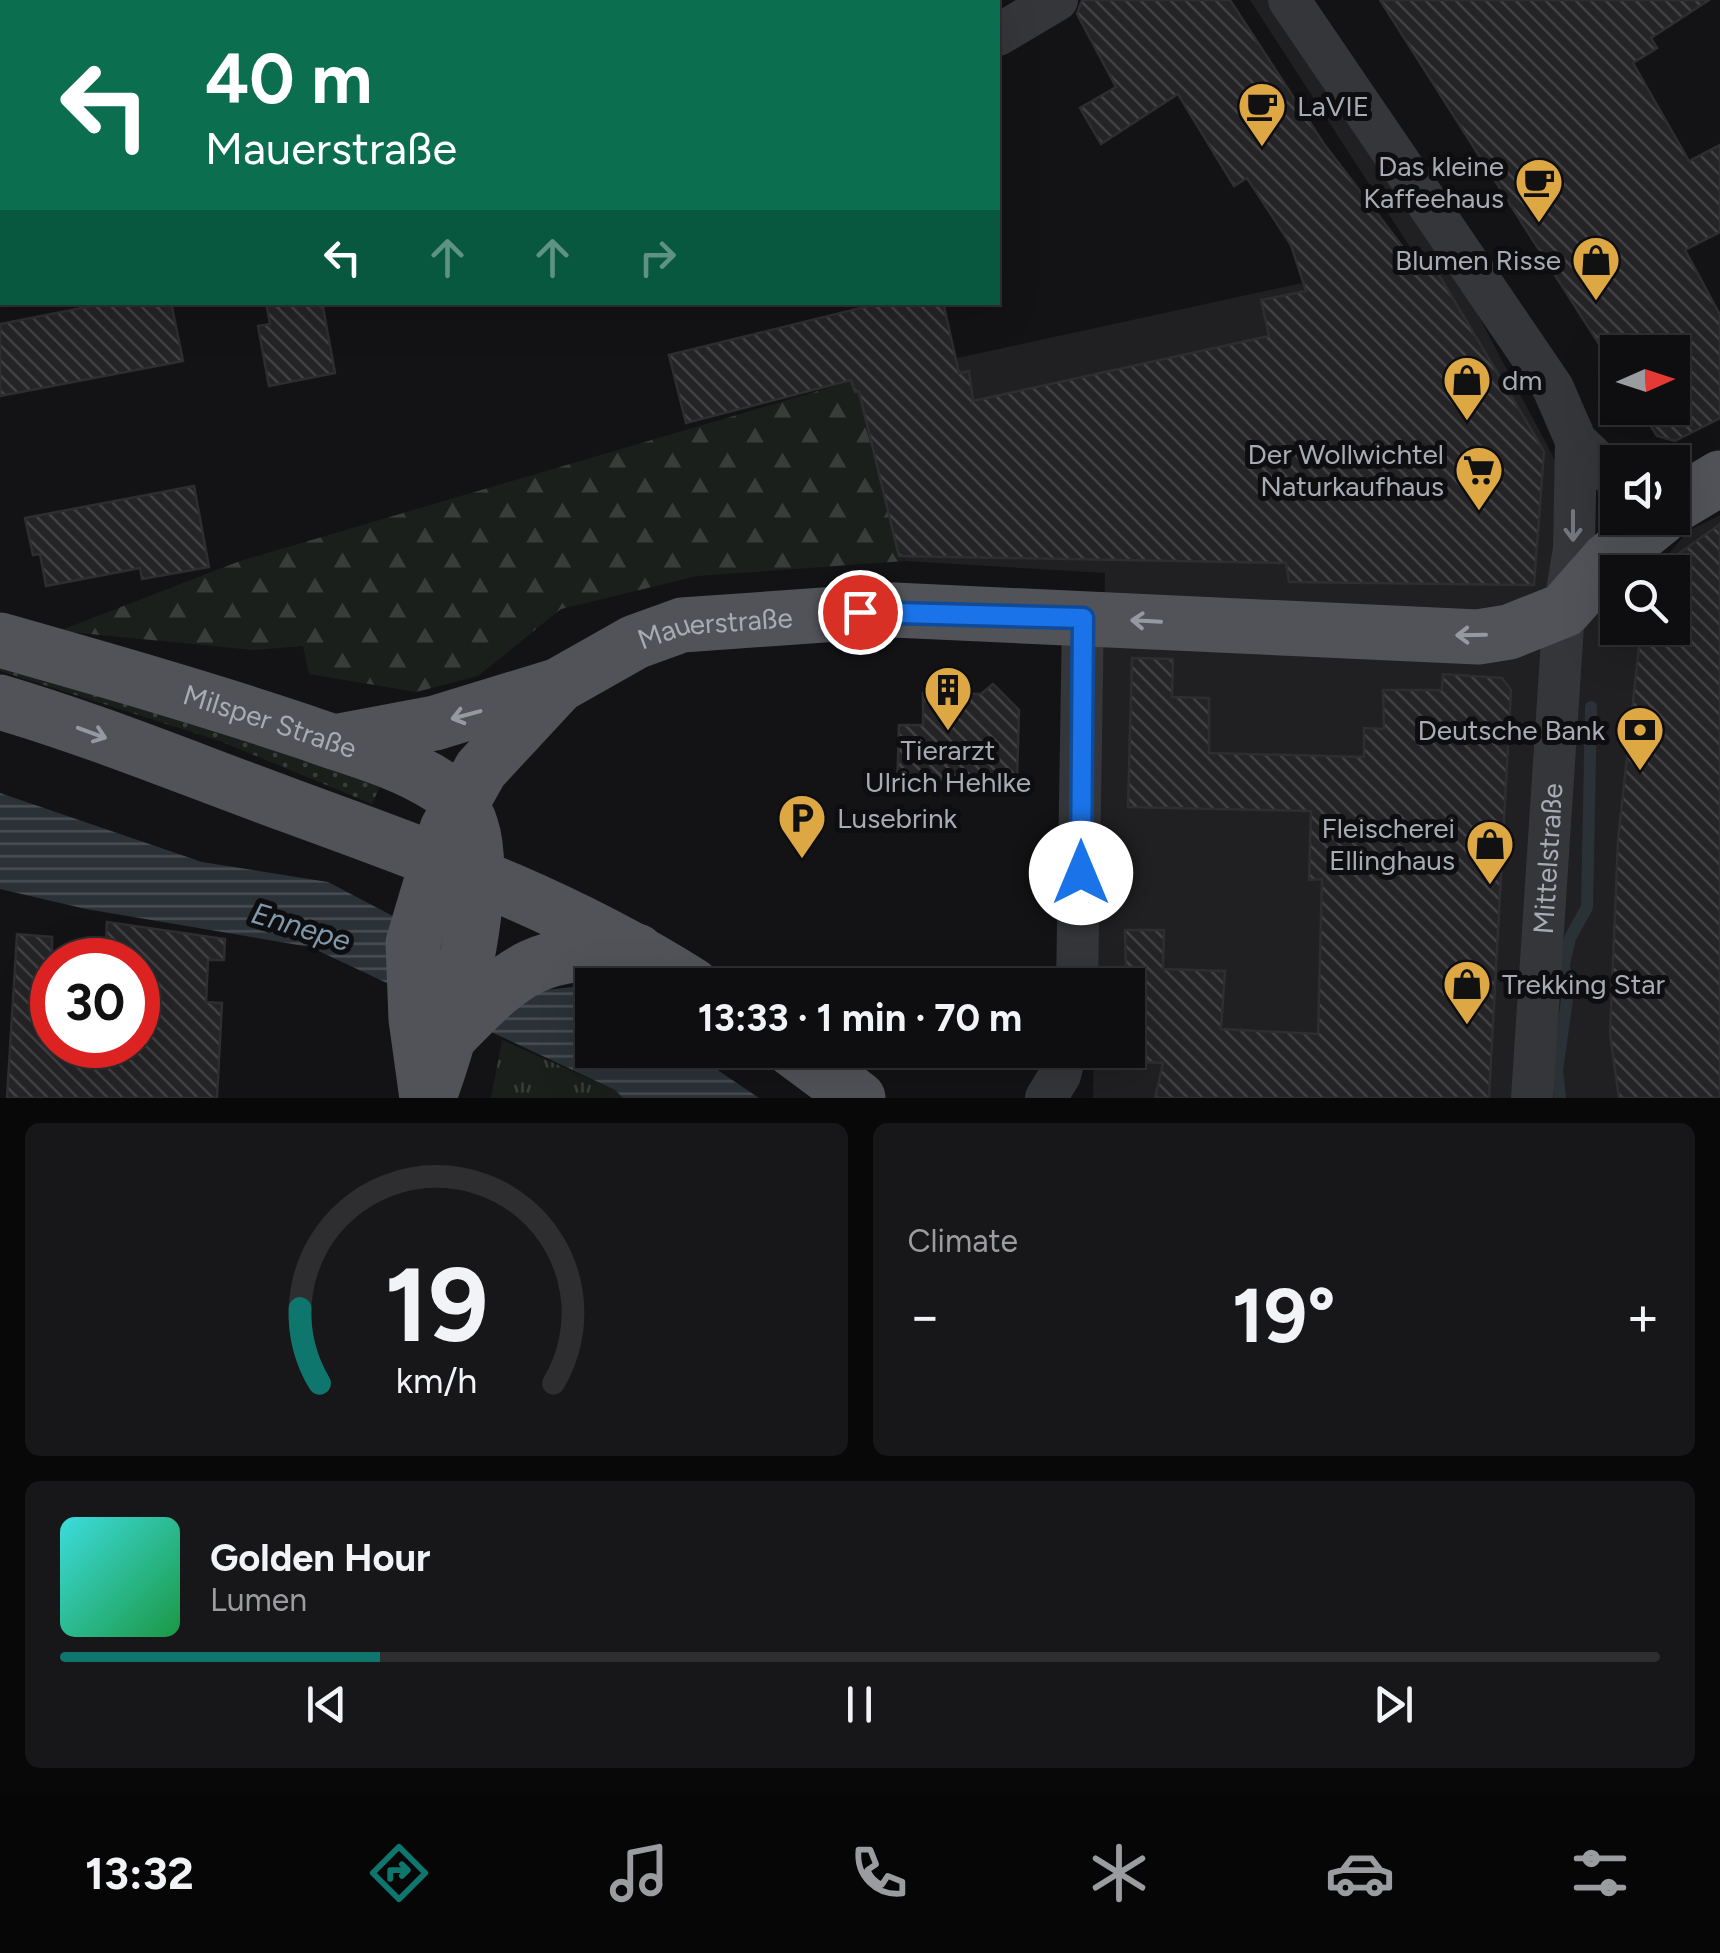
<!DOCTYPE html>
<meta charset="utf-8">
<style>
body{margin:0;font-family:Figtree,sans-serif;background:#171719;color:#f1f3f6;height:100vh;display:flex;flex-direction:column;font-size:38px;white-space:nowrap}
*{box-sizing:border-box;margin:0}
p{font-size:32px;color:#9b9c9f}
.icon{flex:none;width:55px;height:55px;fill:none;stroke:currentColor;stroke-width:2;stroke-linecap:round;stroke-linejoin:round}
.map{position:relative;height:1098px;overflow:hidden}
.drawer{display:flex;flex-direction:column;gap:25px;padding:25px;background:#080809;flex:1}
.drawer>*{flex:none}
.banner{position:absolute;left:0px;top:0px;width:1000px;height:305px;box-shadow:0 10px 40px #0002,0 0 0 2px #2e2e30;background:#0b6e4f;color:#fff;overflow:hidden}
.needle{width:65px;rotate:87deg}
.tools{position:absolute;left:1600px;top:335px;display:grid;gap:20px}
.tools a{display:grid;place-items:center;width:90px;height:90px;border-radius:0px;background:#0e0e10;box-shadow:0 10px 40px #0002,0 0 0 2px #2e2e30;font-size:50px}
.speed{position:absolute;left:30px;top:938px;display:flex;gap:20px;font-size:50px;font-weight:700;text-align:center}
.speed>*{display:grid;place-content:center;width:130px;height:130px;border-radius:50%;background:#0e0e10;box-shadow:0 10px 40px #0002,0 0 0 2px #2e2e30;line-height:1}
.speed .limit{border:15px solid #d22;background:#fff;color:#111}
.pin{position:absolute;display:grid;place-items:center;width:85px;height:85px;color:#fff;margin:-42px;border:5px solid #fff;border-radius:50%;box-shadow:0 2px 10px #0007}
.me{position:absolute;width:110px;margin:-55px;rotate:0deg;stroke-linejoin:round;filter:drop-shadow(0 0 8px #0008)}
.turn{display:flex;align-items:center;gap:35px;height:210px;padding:0 40px;font-size:45px}
.turn .icon{width:130px;height:130px;stroke-width:2.5}
.turn b{display:block;font-size:70px;line-height:85px}
.lanes{display:flex;align-items:center;height:95px;padding:0 40px;background:#0003;justify-content:center;gap:50px;direction:ltr}
.lanes .off{opacity:.35}
.big{font-size:75px;font-weight:700;line-height:1.1}
.drawer .tile{flex:1;display:flex;flex-direction:column;justify-content:center;gap:15px;min-width:0;padding:0 35px;border-radius:15px;background:#171719}
.drawer .dial{align-items:center;gap:0}
.dial svg{height:260px;overflow:visible;fill:none;stroke:#2e2e30;stroke-width:7;stroke-linecap:round;text-anchor:middle}
.dial text{fill:#f1f3f6;stroke:none}
.song{display:flex;align-items:center;gap:30px}
.cover{width:120px;height:120px;border-radius:15px;background:linear-gradient(135deg,hsl(180 70% 55%),hsl(140 70% 35%))}
.played{height:10px;border-radius:5px;background:linear-gradient(90deg,#0f766e 20%,#2e2e30 20%)}
.keys{display:flex;justify-content:space-around;direction:ltr}
.heat{display:flex;justify-content:space-between;align-items:center;font-size:55px;direction:ltr}
.drawer .tiles{flex:1;display:grid;gap:25px;grid-template-columns:1fr 1fr}
.tile:last-child{grid-column:span 2}
.trip{position:absolute;left:575px;top:968px;width:570px;height:100px;border-radius:0px;background:#0e0e10;box-shadow:0 10px 40px #0002,0 0 0 2px #2e2e30;font-weight:700;line-height:100px;text-align:center}
.tabs{display:flex;height:160px;justify-content:space-around;align-items:center;background:#060606;color:#9b9c9f}
.tabs .icon{width:70px;height:70px}
.tabs .active{color:#0f766e}
.tabs b{font-size:45px;color:#f1f3f6}
.map>svg:first-child{display:block}
.built{fill:#202022}
.grass{fill:url(#grass-dots)}
.forest{fill:url(#forest-firs)}
.park{fill:url(#park-tufts)}
.water{fill:url(#water-rules)}
.lines{fill:none;stroke-linecap:round;stroke-linejoin:round}
.stream{stroke:#2b3237;stroke-width:12}
.building{fill:url(#building-back-hatch);stroke:#2e2e31;stroke-width:2.5}
.minor{stroke:#353639;stroke-width:42}
.major{stroke:#515358;stroke-width:55}
.oneway{stroke:#74767d}
.oneway2{stroke:#9699a2}
.route-casing{stroke:#114b97;stroke-width:25}
.route{stroke:#1a73e8;stroke-width:18}
.labels{text-anchor:middle;stroke-width:10;stroke-linejoin:round;paint-order:stroke}
.poi-label{font-size:28px;fill:#a7abb4;stroke:#0e0e10;text-anchor:end}
.street-label{font-size:28px;fill:#a7abb4;stroke:#0e0e10}
.water-label{font-size:30px;font-style:italic;fill:#8198ab;stroke:#0e0e10}
</style>
<div class="map">
<svg width="1720" height="1098" viewBox="0 0 1720 1098">
<defs>
<pattern id="grass-dots" width="8" height="8" patternUnits="userSpaceOnUse" patternTransform="scale(2.5)"><rect width="8" height="8" fill="#1a1f1b"/><path d="M2 2h.1M6 6h.1" fill="none" stroke="#383d3a" stroke-width="1.8" stroke-linecap="round"/></pattern>
<pattern id="forest-firs" width="22" height="20" patternUnits="userSpaceOnUse" patternTransform="scale(2.5)"><rect width="22" height="20" fill="#1a1f1b"/><path d="M5 1l3.5 6h-7zM16 11l3.5 6h-7z" fill="#383d3a"/></pattern>
<pattern id="park-tufts" width="24" height="20" patternUnits="userSpaceOnUse" patternTransform="scale(2.5)"><rect width="24" height="20" fill="#1a1f1b"/><path d="M3 7l-1-3M5 7V3M7 7l1-3M15 17l-1-3M17 17v-4M19 17l1-3" fill="none" stroke="#383d3a"/></pattern>
<pattern id="water-rules" width="6" height="5" patternUnits="userSpaceOnUse" patternTransform="scale(2.5)"><rect width="6" height="5" fill="#2b3237"/><path d="M0 2.5h6" fill="none" stroke="#474d52"/></pattern>
<pattern id="building-back-hatch" width="6" height="6" patternUnits="userSpaceOnUse" patternTransform="scale(2.5)"><rect width="6" height="6" fill="#242426"/><path d="M-1 5l2 2M0 0l6 6M5-1l2 2" fill="none" stroke="#414143"/></pattern>
</defs>
<rect width="100%" height="100%" fill="#131315"/>
<path class="built" d="M1250 0H1311L1617 577 1618 628H1672V572H1653L1688 531 1720 515V1098H1093L1094 1050H1128V985H1096L1105 573 905 561 852 381 1417 258Z"/>
<g class="grass">
<path d="M0 0H306L307 2H2L0 176Z"/>
<path d="M0 655 383 780 372 804 220 741 0 671Z"/>
</g>
<path class="forest" d="M852 381 905 561 697 576 561 609 478 676 416 692 309 674 303 646 254 650 59 631 240 561Z"/>
<path class="park" d="M502 1040 615 1090 623 1098H491Z"/>
<path class="water" d="M0 793 202 862 328 882 536 991 573 987 592 995V1050H688L759 1098H623L615 1090 310 947 86 909 0 889Z"/>
<g class="lines">
<path class="stream" d="M1560 1098 1557 1070 1567 1000 1564 964 1570 938 1587 907 1591 707"/>
</g>
<g class="building">
<path d="M1082 0H1230L1324 144 1415 263 1430 260 1544 451 1534 585 1289 582 1286 563 899 556 859 391 855 392 851 380 686 423 669 355 885 302H943L959 373 969 371 973 401 1269 336 1261 300 1306 291 1291 245 1247 178 1234 186 1178 94 1101 144 1080 108 1116 87 1077 14Z"/>
<path d="M1380 0H1709L1651 38 1657 48 1633 63 1689 161 1720 145V232L1685 250 1720 315V418L1675 441 1657 436 1639 408H1672V352H1618V374Z"/>
<path d="M112 302H171L183 361 0 396V324Z"/>
<path d="M266 302H322L335 373 269 386 258 326 270 324Z"/>
<path d="M194 486 209 567 142 579 140 568 46 586 40 554 33 555 25 518Z"/>
<path d="M1720 524V1098H1619L1610 1034 1618 840 1641 628H1672V572H1660L1664 564Z"/>
<path d="M1132 658 1173 659 1172 697 1209 698V753L1364 757V728L1384 729 1383 690H1442L1443 674 1502 678 1511 690 1489 1098H1155L1163 1063 1128 1061 1125 930H1164L1163 969 1225 971 1221 1029 1318 1034 1322 879 1309 880 1311 811 1128 807Z"/>
<path d="M993 684 1019 710 1017 780 933 779 932 795 897 794 899 725H923V693L981 694Z"/>
<path d="M107 922 225 939 224 960H208L206 1002 222 1003 217 1098H7L17 934 52 937V1045H138V960H105Z"/>
</g>
<g class="lines">
<g class="minor">
<path d="M352 0 353 2"/>
<path d="M1289 0 1553 388 1576 441 1618 481"/>
<path d="M998 35 1057 0"/>
<path d="M0 244H2"/>
<path d="M1077 985 1083 618"/>
<path d="M1046 1098 1060 1075 1066 1050"/>
<path id="s1" d="M1532 1098 1564 610 1574 549 1576 441"/>
</g>
<g class="major">
<path d="M1672 507 1720 478"/>
<path id="s2" d="M0 640C102 669 204 698 305 732 349 748 399 760 439 786 453 795 466 809 471 826 491 885 454 1027 433 1086"/>
<path d="M0 702C98 731 192 770 288 805 435 859 558 901 692 985"/>
<path d="M334 742 435 723 556 686"/>
<path d="M451 1035C521 963 535 953 637 951"/>
<path d="M793 1050 858 1098"/>
<path id="s3" d="M427 1098 416 1019 413 943 447 829 481 769 559 685 635 642 682 625 894 610 1478 637 1509 632 1564 610 1608 560 1660 518"/>
</g>
</g>
<defs><path id="oneway-shaft" d="M-6 0H5M1.5-3L5.5 0L1.5 3" fill="none" stroke-width="1.6" stroke-linecap="round" stroke-linejoin="round" transform="scale(2.5)"/></defs>
<use class="oneway" href="#oneway-shaft" transform="translate(1573 526) rotate(90)"/>
<g class="oneway2">
<use href="#oneway-shaft" transform="translate(1146 621) rotate(-177)"/>
<use href="#oneway-shaft" transform="translate(1471 635) rotate(179)"/>
<use href="#oneway-shaft" transform="translate(466 715) rotate(165)"/>
<use href="#oneway-shaft" transform="translate(92 733) rotate(20)"/>
</g>
<g class="lines">
<g class="route-casing">
<path id="route" d="M860 612 1083 618 1081 873"/>
</g>
<use href="#route" class="route"/>
</g>
<defs>
<g id="cafe-pin" transform="scale(2.5)"><path d="M0 17L-7.5 6A9.5 9.5 0 1 1 7.5 6Z" fill="#dda844" stroke="#0e0e10"/><path d="M-5.5-4.5H6V0H3Q3 3.5 0 3.5H-2.5Q-5.5 3.5-5.5 0ZM3-3.2v2h1.7v-2ZM-6 4.5H4V6H-6Z" fill="#111"/></g>
<g id="shop-pin" transform="scale(2.5)"><path d="M0 17L-7.5 6A9.5 9.5 0 1 1 7.5 6Z" fill="#dda844" stroke="#0e0e10"/><path d="M-5-2.5h2.3a2.7 3.5 0 0 1 5.4 0H5L5.5 6h-11ZM-1.5-2.5h3a1.5 2.3 0 0 0-3 0Z" fill="#111"/></g>
<g id="supermarket-pin" transform="scale(2.5)"><path d="M0 17L-7.5 6A9.5 9.5 0 1 1 7.5 6Z" fill="#dda844" stroke="#0e0e10"/><path d="M-6-5.5h2.5l.6 2H6L4.5 2H-2.5L-4.4-4H-6ZM-1.5 3.2a1.3 1.3 0 1 0 .1 0ZM3 3.2a1.3 1.3 0 1 0 .1 0Z" fill="#111"/></g>
<g id="building-pin" transform="scale(2.5)"><path d="M0 17L-7.5 6A9.5 9.5 0 1 1 7.5 6Z" fill="#dda844" stroke="#0e0e10"/><path d="M-4-6H4V6H1V3H-1V6H-4ZM-2.5-4.3h1.7v1.8h-1.7ZM.8-4.3h1.7v1.8H.8ZM-2.5-1h1.7V.8h-1.7ZM.8-1h1.7V.8H.8Z" fill="#111"/></g>
<g id="bank-pin" transform="scale(2.5)"><path d="M0 17L-7.5 6A9.5 9.5 0 1 1 7.5 6Z" fill="#dda844" stroke="#0e0e10"/><path d="M-6-4H6V4H-6ZM0-2.3a2.3 2.3 0 1 0 0 4.6a2.3 2.3 0 1 0 0-4.6Z" fill="#111"/></g>
<g id="parking-pin" transform="scale(2.5)"><path d="M0 17L-7.5 6A9.5 9.5 0 1 1 7.5 6Z" fill="#dda844" stroke="#0e0e10"/><path d="M-3.5-5.5H1a3.5 3.5 0 0 1 0 7H-1V5.5H-3.5ZM-1-3.4V-.6H.8a1.4 1.4 0 0 0 0-2.8Z" fill="#111"/></g>
</defs>
<g fill-rule="evenodd">
<use href="#cafe-pin" x="1262" y="106"/>
<use href="#cafe-pin" x="1539" y="182"/>
<use href="#shop-pin" x="1596" y="260"/>
<use href="#shop-pin" x="1467" y="380"/>
<use href="#supermarket-pin" x="1479" y="470"/>
<use href="#building-pin" x="948" y="690"/>
<use href="#bank-pin" x="1640" y="730"/>
<use href="#parking-pin" x="802" y="818"/>
<use href="#shop-pin" x="1490" y="844"/>
<use href="#shop-pin" x="1467" y="984"/>
</g>
<g class="labels">
<g class="poi-label">
<text x="1297" y="116" text-anchor="start">LaVIE</text>
<text x="1504" y="176">Das kleine<tspan x="1504" dy="32">Kaffeehaus</tspan></text>
<text x="1561" y="270">Blumen Risse</text>
<text x="1502" y="390" text-anchor="start">dm</text>
<text x="1444" y="464">Der Wollwichtel<tspan x="1444" dy="32">Naturkaufhaus</tspan></text>
<text x="1605" y="740">Deutsche Bank</text>
<text x="948" y="760" text-anchor="middle">Tierarzt<tspan x="948" dy="32">Ulrich Hehlke</tspan></text>
<text x="837" y="828" text-anchor="start">Lusebrink</text>
<text x="1455" y="838">Fleischerei<tspan x="1455" dy="32">Ellinghaus</tspan></text>
<text x="1502" y="994" text-anchor="start">Trekking Star</text>
</g>
<g class="street-label">
<text dy="10" stroke="none"><textPath href="#s3" startOffset="628">Mauerstraße</textPath></text>
<text dy="10" stroke="none"><textPath href="#s2" startOffset="282">Milsper Straße</textPath></text>
<text dy="10" stroke="none"><textPath href="#s1" startOffset="240">Mittelstraße</textPath></text>
</g>
<g class="water-label">
<text transform="translate(301 927) rotate(17)" y="10">Ennepe</text>
</g>
</g>
</svg>
<div class="tools">
<a><svg class="needle" viewBox="-14 -14 28 28"><path d="M0-13l5 13h-10z" fill="#e53935"/><path d="M0 13l5-13h-10z" fill="#9b9c9f"/></svg></a>
<a><svg class="icon" aria-label="sound" viewBox="0 0 24 24"><path d="M4 9h4l5-4v14l-5-4H4zM17 9q2 3 0 6"/></svg></a>
<a><svg class="icon" aria-label="search" viewBox="0 0 24 24"><circle cx="10" cy="10" r="6"/><path d="M15 15l6 6"/></svg></a>
</div>
<div class="speed"><div class="limit">30</div></div>
<div class="pin" style="left:860px;top:612px;background:#d93025"><svg class="icon" aria-label="arrive" viewBox="0 0 24 24"><path d="M6 21V4h12l-3 4 3 4H6"/></svg></div>
<svg class="me" style="left:1081px;top:873px" viewBox="-20 -20 40 40"><circle r="19" fill="#fff"/><path d="M0-13L10 11 0 6-10 11z" fill="#1a73e8"/></svg>
<div class="trip">13:33 · 1 min · 70 m</div>
<div class="banner">
<div class="turn"><svg class="icon" aria-label="left" viewBox="0 0 24 24"><path d="M17 20v-9H6M10 6l-5 5 5 5"/></svg><div><b>40 m</b>Mauerstraße</div></div>
<div class="lanes"><svg class="icon" aria-label="left" viewBox="0 0 24 24"><path d="M17 20v-9H6M10 6l-5 5 5 5"/></svg><svg class="icon off" aria-label="ahead" viewBox="0 0 24 24"><path d="M12 20V5M6 11l6-6 6 6"/></svg><svg class="icon off" aria-label="ahead" viewBox="0 0 24 24"><path d="M12 20V5M6 11l6-6 6 6"/></svg><svg class="icon off" aria-label="right" viewBox="0 0 24 24"><path d="M7 20v-9h11M14 6l5 5-5 5"/></svg></div>
</div>
</div>
<section class="drawer">
<div class="tiles">
<div class="tile dial"><svg viewBox="0 0 100 80">
<path d="M14 69A42 42 0 1 1 86 69"/>
<path d="M14 69A42 42 0 0 1 8 46" stroke="#0f766e"/>
<text x="50" y="56" font-size="32" font-weight="700">19</text>
<text x="50" y="72" font-size="11">km/h</text>
</svg></div>
<div class="tile"><p>Climate</p>
<div class="heat"><a>−</a><b class="big">19°</b><a>+</a></div>
</div>
<div class="tile">
<div class="song"><i class="cover"></i><div><b>Golden Hour</b><p>Lumen</p></div></div>
<div class="played"></div>
<div class="keys"><svg class="icon" aria-label="previous" viewBox="0 0 24 24"><path d="M18 5L8 12l10 7zM5 5v14"/></svg><svg class="icon" aria-label="pause" viewBox="0 0 24 24"><path d="M8 5v14M16 5v14"/></svg><svg class="icon" aria-label="next" viewBox="0 0 24 24"><path d="M6 5l10 7-10 7zM19 5v14"/></svg></div>
</div>
</div>
</section>
<nav class="tabs">
<b>13:32</b>
<svg class="icon active" aria-label="directions" viewBox="0 0 24 24"><path d="M12 3l9 9-9 9-9-9zM9 14v-3h6M13 9l2 2-2 2"/></svg>
<svg class="icon" aria-label="music" viewBox="0 0 24 24"><path d="M9 18V5l10-2v13"/><circle cx="6" cy="18" r="3"/><circle cx="16" cy="16" r="3"/></svg>
<svg class="icon" aria-label="phone" viewBox="0 0 24 24"><path d="M5 4h4l2 5-3 2q2 4 5 5l2-3 5 2v4C11 20 4 13 5 4z"/></svg>
<svg class="icon" aria-label="climate" viewBox="0 0 24 24"><path d="M12 3v18M4 7l16 10M4 17L20 7"/></svg>
<svg class="icon" aria-label="car" viewBox="0 0 24 24"><path d="M5 17H2v-5l4-1 3-4h7l3 4 3 1v5h-3M9 17h6M6 11h13"/><circle cx="7" cy="17" r="2"/><circle cx="17" cy="17" r="2"/></svg>
<svg class="icon" aria-label="filters" viewBox="0 0 24 24"><path d="M4 7h16M4 17h16"/><circle cx="9" cy="7" r="2"/><circle cx="15" cy="17" r="2"/></svg>
</nav>
